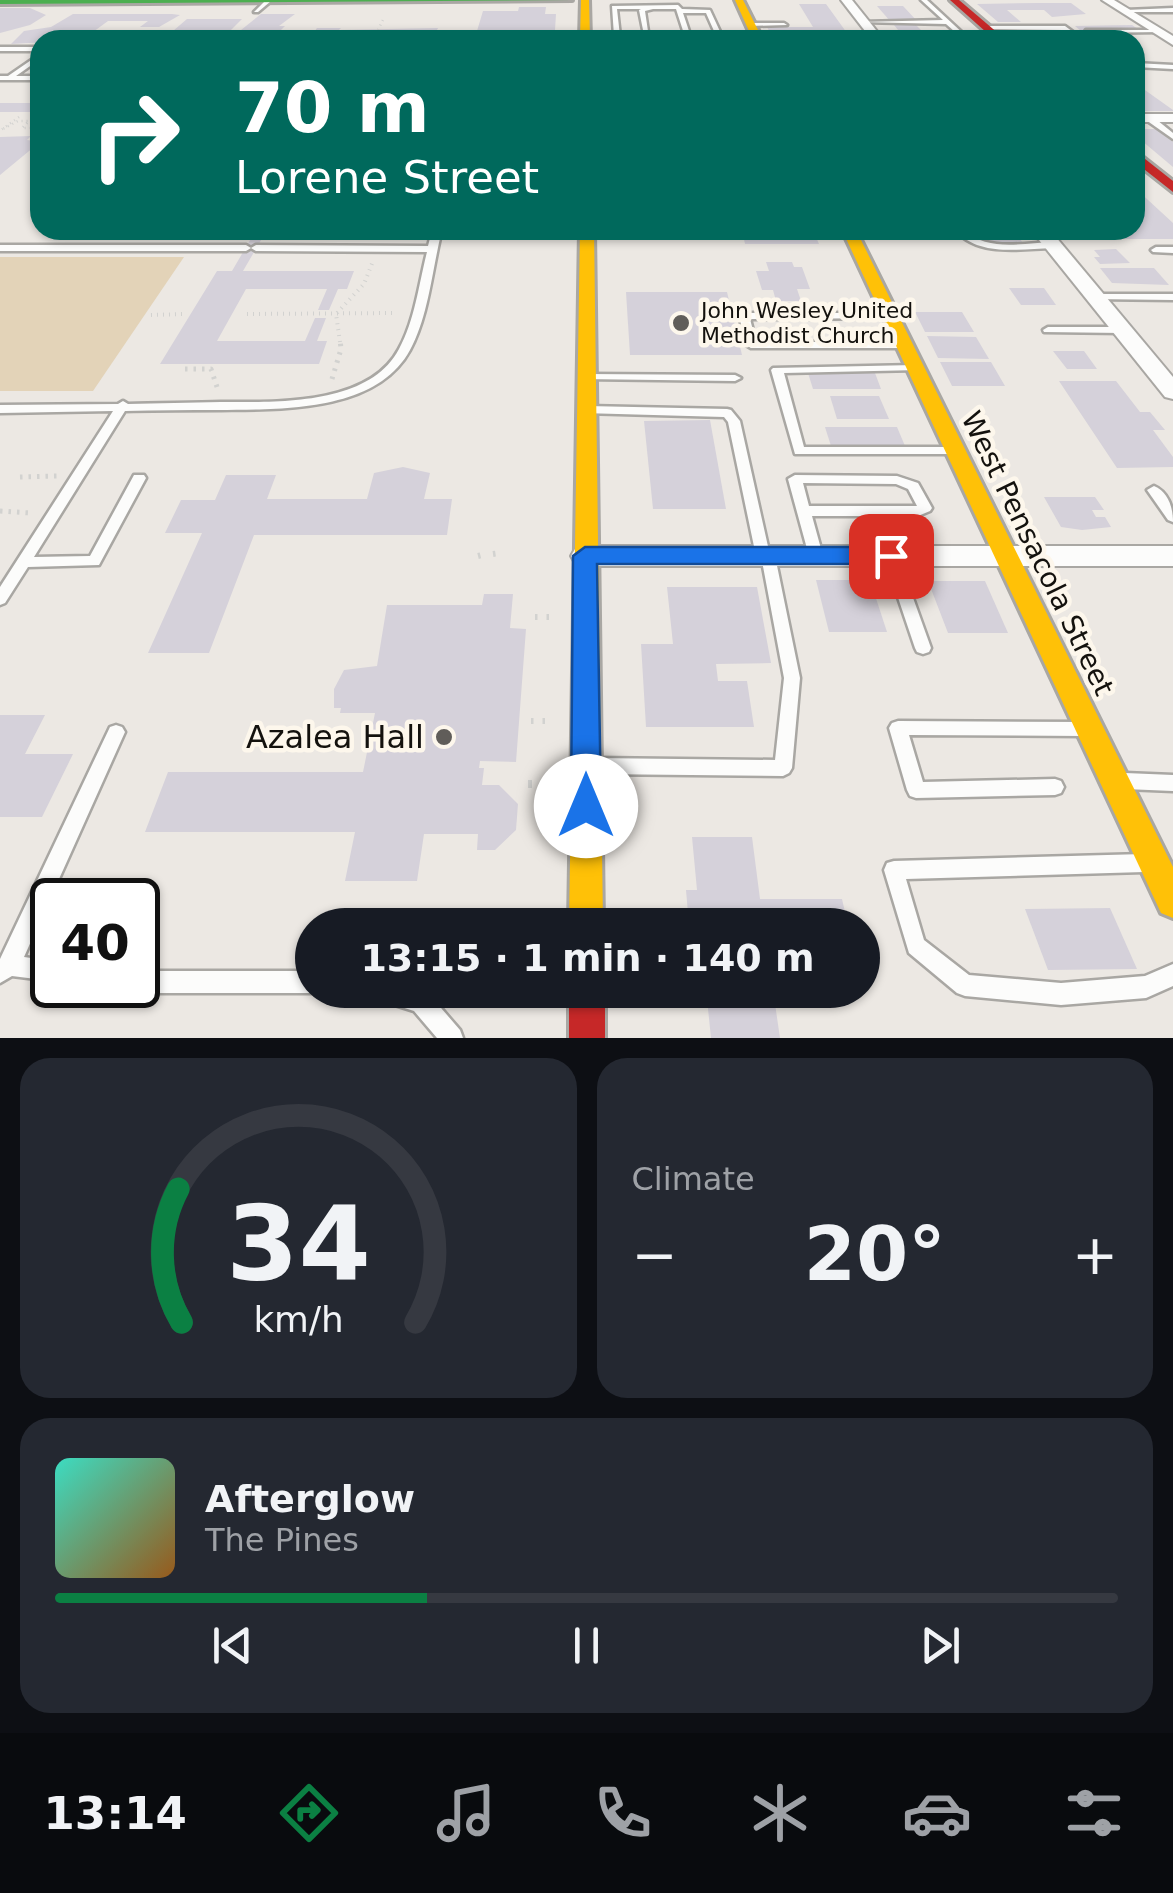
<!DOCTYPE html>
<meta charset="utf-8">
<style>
body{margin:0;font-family:"DejaVu Sans",sans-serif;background:#242831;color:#f1f3f6;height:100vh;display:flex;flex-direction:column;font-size:38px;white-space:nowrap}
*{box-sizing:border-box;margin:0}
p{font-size:32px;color:#9ea1a6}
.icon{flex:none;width:55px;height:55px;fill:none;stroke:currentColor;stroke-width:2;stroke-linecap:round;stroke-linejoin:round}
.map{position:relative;height:1038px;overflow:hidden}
.details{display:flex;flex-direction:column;gap:20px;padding:20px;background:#0d0f14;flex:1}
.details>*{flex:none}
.top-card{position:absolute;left:30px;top:30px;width:1115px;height:210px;border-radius:30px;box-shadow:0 2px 8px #0004;background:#00695c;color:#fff;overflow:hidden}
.speed{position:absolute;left:30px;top:878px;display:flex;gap:20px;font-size:50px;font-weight:700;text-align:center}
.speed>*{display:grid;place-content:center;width:130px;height:130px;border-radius:50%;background:#171b24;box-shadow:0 2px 8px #0004;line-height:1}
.speed .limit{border:5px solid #111;border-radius:15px;background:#fff;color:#111}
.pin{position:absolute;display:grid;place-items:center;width:85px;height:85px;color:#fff;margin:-42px;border-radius:20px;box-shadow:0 5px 15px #0006}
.me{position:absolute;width:110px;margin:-55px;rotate:0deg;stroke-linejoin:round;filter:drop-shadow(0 0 8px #0008)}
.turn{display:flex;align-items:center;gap:35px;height:210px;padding:0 40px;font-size:45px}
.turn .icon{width:130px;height:130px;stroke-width:2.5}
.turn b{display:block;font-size:70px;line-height:85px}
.big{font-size:75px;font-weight:700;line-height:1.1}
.details .widget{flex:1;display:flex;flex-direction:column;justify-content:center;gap:15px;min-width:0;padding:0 35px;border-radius:30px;background:#242831}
.details .dial{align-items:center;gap:0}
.dial svg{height:260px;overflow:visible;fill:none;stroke:#363941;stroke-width:7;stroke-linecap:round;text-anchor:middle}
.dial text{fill:#f1f3f6;stroke:none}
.song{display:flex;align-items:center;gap:30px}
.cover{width:120px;height:120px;border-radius:15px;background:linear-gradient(135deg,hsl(170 70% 55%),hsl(30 70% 35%))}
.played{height:10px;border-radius:5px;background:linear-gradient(90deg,#0b8043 35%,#363941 35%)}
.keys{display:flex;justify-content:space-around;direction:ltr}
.heat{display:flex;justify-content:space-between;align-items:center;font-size:55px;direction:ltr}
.details .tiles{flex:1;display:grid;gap:20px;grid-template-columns:1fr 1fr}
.widget:last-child{grid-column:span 2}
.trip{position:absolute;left:295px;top:908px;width:585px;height:100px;border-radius:50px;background:#171b24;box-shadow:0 2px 8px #0004;font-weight:700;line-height:100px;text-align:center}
.dock{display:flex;height:160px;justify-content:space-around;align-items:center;background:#090b0e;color:#9ea1a6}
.dock .icon{width:70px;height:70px}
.dock .on{color:#0b8043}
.dock b{font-size:45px;color:#f1f3f6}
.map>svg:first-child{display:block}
.green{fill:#e3d3b8}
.building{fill:#d5d1da}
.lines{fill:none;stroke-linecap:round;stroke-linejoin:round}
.lane-casing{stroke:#a9a7a3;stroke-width:5}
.street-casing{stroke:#a9a7a3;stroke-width:4}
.fast-casing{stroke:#a9a7a3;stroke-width:6}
.slow-casing{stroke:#a9a7a3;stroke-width:6}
.jam-casing{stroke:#a9a7a3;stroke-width:6}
.path-far4{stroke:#d2d2d0;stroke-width:2.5;stroke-dasharray:1 4;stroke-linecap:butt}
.path-far3{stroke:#d2d2d0;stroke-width:4;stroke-dasharray:1 5;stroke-linecap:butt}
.path-far2{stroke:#d2d2d0;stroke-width:5;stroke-dasharray:2.5 6;stroke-linecap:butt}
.path-far1{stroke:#d2d2d0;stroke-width:6;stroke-dasharray:2.5 9;stroke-linecap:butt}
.path{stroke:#d2d2d0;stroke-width:8;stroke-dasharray:4 11;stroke-linecap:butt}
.lane{fill:#fcfcfb;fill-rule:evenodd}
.street{fill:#fcfcfb;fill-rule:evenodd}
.fast{fill:#4caf50;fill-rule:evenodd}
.slow{fill:#ffc107;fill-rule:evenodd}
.jam{fill:#c62828;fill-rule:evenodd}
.route{fill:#1a73e8;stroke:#114b97;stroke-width:2.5}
.poi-dot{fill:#605d59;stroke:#fdf7ec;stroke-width:4}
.labels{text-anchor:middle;stroke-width:9;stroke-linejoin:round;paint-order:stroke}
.far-poi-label{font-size:22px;fill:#14120e;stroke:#fdf7ec;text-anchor:start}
.street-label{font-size:28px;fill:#14120e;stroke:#fdf7ec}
.near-poi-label{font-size:32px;fill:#14120e;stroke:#fdf7ec;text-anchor:end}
</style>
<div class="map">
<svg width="1173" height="1038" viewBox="0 0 1173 1038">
<rect width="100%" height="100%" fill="#ece8e3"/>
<path class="green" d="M0 257H184L93 391H0Z"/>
<g class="building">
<path d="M1038 3H1071L1086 14 1052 17 1044 10H1007L1021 22H998L977 4Z"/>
<path d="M799 4H826L852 40H774L767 27H813Z"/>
<path d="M877 6H903L917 21H890Z"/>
<path d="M519 7H546L545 14H556L555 30 477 31 483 11H518Z"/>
<path d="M0 8H30L46 15 30 25 0 33Z"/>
<path d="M73 14H172L180 15 159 27H140L148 21H108L82 40 11 44 24 31 51 27Z"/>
<path d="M261 14H295L279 26H285L281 30H241Z"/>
<path d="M187 19H242L230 31H173Z"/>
<path d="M894 25H916L927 36H903Z"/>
<path d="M1132 25 1141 31H1081L1075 26Z"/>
<path d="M317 28H341L339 30 438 28 432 40H308Z"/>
<path d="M1061 30 1074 40H1030L1018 31Z"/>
<path d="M1135 83 1173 110V111H1135Z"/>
<rect x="0" y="103" width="40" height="9"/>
<path d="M1135 129H1156L1173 142V167L1135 135Z"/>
<path d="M31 136 27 140 40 142 0 175V137Z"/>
<path d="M1135 188 1173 223V239H1066L1058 230H1135Z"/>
<path d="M244 230H278L275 235H264L243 271H354L347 289H338L329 310H318L327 289H246L217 341H305L315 318H326L317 341H327L319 364H160L217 271H232L253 235H241Z"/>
<path d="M742 230H813L819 244H745Z"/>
<path d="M983 230H1013L1023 243 982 242 979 239H989Z"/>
<path d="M1116 249 1130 263 1100 264 1094 257H1100L1094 250Z"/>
<path d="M766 262H792L794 267H802L810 289H797L801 301H776L773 290H762L756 271H769Z"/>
<path d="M1100 268H1154L1169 285 1112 283Z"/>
<path d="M1009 288H1044L1056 305H1021Z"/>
<path d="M626 292H727L742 355H630Z"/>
<path d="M915 312H962L974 332H925Z"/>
<path d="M927 336 976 337 989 359 938 358Z"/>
<path d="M1053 351H1084L1097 369H1067Z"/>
<path d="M940 362H991L1005 386H952Z"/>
<path d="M808 373H875L881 389H813Z"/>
<path d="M1059 381H1116L1140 412H1150L1165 430H1153L1173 457V467L1117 468Z"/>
<path d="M830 396H879L889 419H837Z"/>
<path d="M710 420 726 509H653L644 421Z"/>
<path d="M825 427H897L905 446H831Z"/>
<path d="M403 467 430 473 424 499H452L447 535H254L209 653H148L202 533H165L181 500H215L226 475H276L267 499H367L374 473Z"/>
<path d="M1044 497H1095L1104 510H1092L1096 517H1105L1111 527 1082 530 1061 527Z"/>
<path d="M816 580H870L887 632H829Z"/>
<path d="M928 581H985L1008 633H948Z"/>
<path d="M667 587H757L771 663 716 664 718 681H747L754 727H646L641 644H673Z"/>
<path d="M484 594H513L510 628 526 629 516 762 480 761 479 768H484L482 785H499L518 804 516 830 495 850H477L478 834H424L417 881H345L355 832H145L168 772H363L375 713H340L341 708H334V689L344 670 377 666 387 605H482Z"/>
<path d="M0 715H45L25 754H73L42 817H0Z"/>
<path d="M692 837H752L760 899H842L848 925H689L686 890H697Z"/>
<path d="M1110 908 1137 969 1048 970 1025 909Z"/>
<path d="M694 990H773L780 1038H711L707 999H695Z"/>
</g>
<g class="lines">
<g class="lane-casing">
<g id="lane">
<path d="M266 0 271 1 258 12H254Z"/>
<path d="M921 0H927L967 37V39H963L946 24 861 22 943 20Z"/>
<path d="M678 5 682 9 710 10 724 40H718L706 13H683L692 40H686L676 9H653L645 11 649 38 582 39 614 36 612 6ZM617 9H641L639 10 644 35 620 36Z"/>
<path d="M1173 8V12H1123L1126 10Z"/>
<path d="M751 23H784L787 25 749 26Z"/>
<path d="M987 26H1065L1084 40H1077L1064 30 985 29Z"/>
<path d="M1086 30H1158L1161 32 1084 33Z"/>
<rect x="0" y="47" width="40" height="4"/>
<path d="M40 54V59L16 76H40V80H0V76H8Z"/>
<path d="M1135 63 1173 65V69L1135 67Z"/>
<path d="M1146 116H1152L1173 133V139L1146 120Z"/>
<path d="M432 230H442C432 269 429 315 410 350 376 413 279 409 218 410 187 410 156 410 125 411L34 557 90 556 134 475H144L146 478 99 565 28 567 5 603 0 605V587L113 411 0 413V405L118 404 123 401 128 404C159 403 190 403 221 402 276 402 369 406 399 349 415 320 419 283 427 252L256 251 251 248 256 245 428 246Z"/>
<path d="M955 230H965C986 252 1024 243 1052 242L1057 245 1052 248C1019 249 979 257 955 230Z"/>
<path d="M0 245H246L251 248 246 251H0Z"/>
<path d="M1156 247H1173V253L1153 252 1151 250Z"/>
<path d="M1095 294H1173V300L1091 299V295Z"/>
<path d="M744 313H890L895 316 894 318 750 319 756 342H904L909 345 904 348H751L746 345 739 316Z"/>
<path d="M1048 327H1122L1127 330 1122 333 1044 332 1043 330Z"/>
<path d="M915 365 921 368 919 370 784 373 804 447H955L961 451 959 454H795L771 370 773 368Z"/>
<path d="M586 374 735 375 741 378 735 381 582 379 580 377Z"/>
<path d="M587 406 727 409 731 410 740 421 769 551 775 556 800 678 792 768 789 773 783 776 594 774 588 771 585 766 588 761 594 758 775 760 784 678 762 561 756 556 728 422 724 417 583 413 581 410Z"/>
<path d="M795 475 897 476 918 483 932 508 930 511 918 516H812L823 556 816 561 809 556 788 479ZM803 483 896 484 908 489 917 506H809Z"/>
<path d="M1154 486C1168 492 1173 507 1173 522L1168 520 1147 490Z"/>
<path d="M891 551 898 556 931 648 929 652 923 654 917 652 915 648 884 556Z"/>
<path d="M898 721 1084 722 1090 724 1093 729 1090 734 1084 736 909 735 923 782 1055 779 1061 781 1064 787 1061 793 1055 795 916 798 910 796 907 790 889 728 892 723Z"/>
<path d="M116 725 122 727 125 732 24 957 52 961V981L12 976 0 983V959L110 727Z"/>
<path d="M1125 773 1173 775V791L1125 789 1119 787 1116 781 1119 775Z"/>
<path d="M1144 854 1151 857 1154 863 1151 869 1144 872 906 879 924 940 969 975 1061 983 1145 976 1173 964V986L1146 998 1061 1005 965 996 957 993 909 953 884 870 887 863 894 861Z"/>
<path d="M138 971H312V990H318L312 993H138L130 990 129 985H138Z"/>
<path d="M370 990H417L429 994 460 1030 463 1038H437L414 1011 373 998Z"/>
</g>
</g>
<g class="street-casing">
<g id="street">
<path d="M841 0H852L884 40H872Z"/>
<path d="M1102 0H1114L1173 36V45Z"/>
<rect x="1135" y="114" width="38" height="8"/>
<path d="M1031 230H1050L1173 377V399L1165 397Z"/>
<path d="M585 546H1173V566H585L575 563 571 556 575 549Z"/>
</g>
</g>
<g class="fast-casing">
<path id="fast" d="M0 0H572L0 4Z"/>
</g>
<g class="slow-casing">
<g id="slow">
<path d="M581 0H589L590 40H580Z"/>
<path d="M735 0H743L763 40H753Z"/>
<path d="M580 230H594L603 925H569Z"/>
<path d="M842 230H856L1173 867V918L1161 913Z"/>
</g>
</g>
<g class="jam-casing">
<g id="jam">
<path d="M950 0H959L1006 40H995Z"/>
<path d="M1135 151 1173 181V192L1135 162Z"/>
<rect x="569" y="990" width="36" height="48"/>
</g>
</g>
<g class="path-far4">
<path d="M378 30 383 20"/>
<path d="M19 117 1 130 18 121H29L22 128H40"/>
</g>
<g class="path-far3">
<path d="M247 314 396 313"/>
<path d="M151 315 184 314"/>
<path d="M340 342 336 314 364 284 373 261"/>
</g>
<g class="path-far2">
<path d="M185 369H211L218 390"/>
<path d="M332 379 341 349 340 339"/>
<path d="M20 477 57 476"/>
<path d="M0 511 31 513"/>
</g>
<g class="path-far1">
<path d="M493 554 500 553"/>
<path d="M478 556 486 554"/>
<path d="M535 617H552"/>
<path d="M531 721H549"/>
</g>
<path class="path" d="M528 784H552"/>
<use href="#lane" class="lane"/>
<use href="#street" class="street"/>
<use href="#fast" class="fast"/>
<use href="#slow" class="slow"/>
<use href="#jam" class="jam"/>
</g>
<path class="route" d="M585 547H891L903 556 891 564H597L601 806 597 816 586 820 575 816 571 806 573 556Z"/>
<g class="poi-dot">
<circle cx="681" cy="323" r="10"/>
<circle cx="444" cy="737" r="10"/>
</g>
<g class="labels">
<g class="far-poi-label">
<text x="701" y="318">John Wesley United<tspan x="701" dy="25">Methodist Church</tspan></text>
</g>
<g class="street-label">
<text transform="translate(1038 553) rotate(64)" y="10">West Pensacola Street</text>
</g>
<g class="near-poi-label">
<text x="424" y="748">Azalea Hall</text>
</g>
</g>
</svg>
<div class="speed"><div class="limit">40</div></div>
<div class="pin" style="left:891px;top:556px;background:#d93025"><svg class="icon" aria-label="arrive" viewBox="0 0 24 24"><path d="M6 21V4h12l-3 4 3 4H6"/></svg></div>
<svg class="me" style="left:586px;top:806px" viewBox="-20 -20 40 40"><circle r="19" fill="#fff"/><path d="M0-13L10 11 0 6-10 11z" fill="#1a73e8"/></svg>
<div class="trip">13:15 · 1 min · 140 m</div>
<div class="top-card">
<div class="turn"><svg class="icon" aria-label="right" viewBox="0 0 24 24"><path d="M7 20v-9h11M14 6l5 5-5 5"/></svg><div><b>70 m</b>Lorene Street</div></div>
</div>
</div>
<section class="details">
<div class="tiles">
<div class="widget dial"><svg viewBox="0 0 100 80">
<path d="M14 69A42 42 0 1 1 86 69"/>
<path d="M14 69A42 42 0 0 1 13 28" stroke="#0b8043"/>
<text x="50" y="56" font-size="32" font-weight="700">34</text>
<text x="50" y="72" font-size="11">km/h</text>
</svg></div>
<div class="widget"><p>Climate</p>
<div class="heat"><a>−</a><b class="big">20°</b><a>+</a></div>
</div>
<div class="widget">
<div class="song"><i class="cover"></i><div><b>Afterglow</b><p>The Pines</p></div></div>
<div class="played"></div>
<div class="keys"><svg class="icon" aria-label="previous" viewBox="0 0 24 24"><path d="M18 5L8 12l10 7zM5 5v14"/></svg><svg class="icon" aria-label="pause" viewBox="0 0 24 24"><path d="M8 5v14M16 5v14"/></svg><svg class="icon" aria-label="next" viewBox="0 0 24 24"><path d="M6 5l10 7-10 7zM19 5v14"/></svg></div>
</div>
</div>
</section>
<nav class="dock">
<b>13:14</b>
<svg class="icon on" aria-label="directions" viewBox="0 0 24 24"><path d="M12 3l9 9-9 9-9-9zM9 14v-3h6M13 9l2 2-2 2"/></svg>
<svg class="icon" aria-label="music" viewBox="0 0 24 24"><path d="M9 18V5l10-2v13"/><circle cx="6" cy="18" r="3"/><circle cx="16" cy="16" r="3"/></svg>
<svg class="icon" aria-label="phone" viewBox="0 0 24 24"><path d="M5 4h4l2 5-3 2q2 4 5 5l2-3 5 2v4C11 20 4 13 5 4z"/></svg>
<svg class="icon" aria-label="climate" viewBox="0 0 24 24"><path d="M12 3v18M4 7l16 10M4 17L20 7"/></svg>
<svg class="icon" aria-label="car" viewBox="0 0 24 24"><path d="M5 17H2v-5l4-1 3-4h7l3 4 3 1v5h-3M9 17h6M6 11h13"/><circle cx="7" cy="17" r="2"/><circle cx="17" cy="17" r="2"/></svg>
<svg class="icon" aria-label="filters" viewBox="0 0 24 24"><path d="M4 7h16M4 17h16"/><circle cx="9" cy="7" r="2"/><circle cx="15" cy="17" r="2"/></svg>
</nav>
